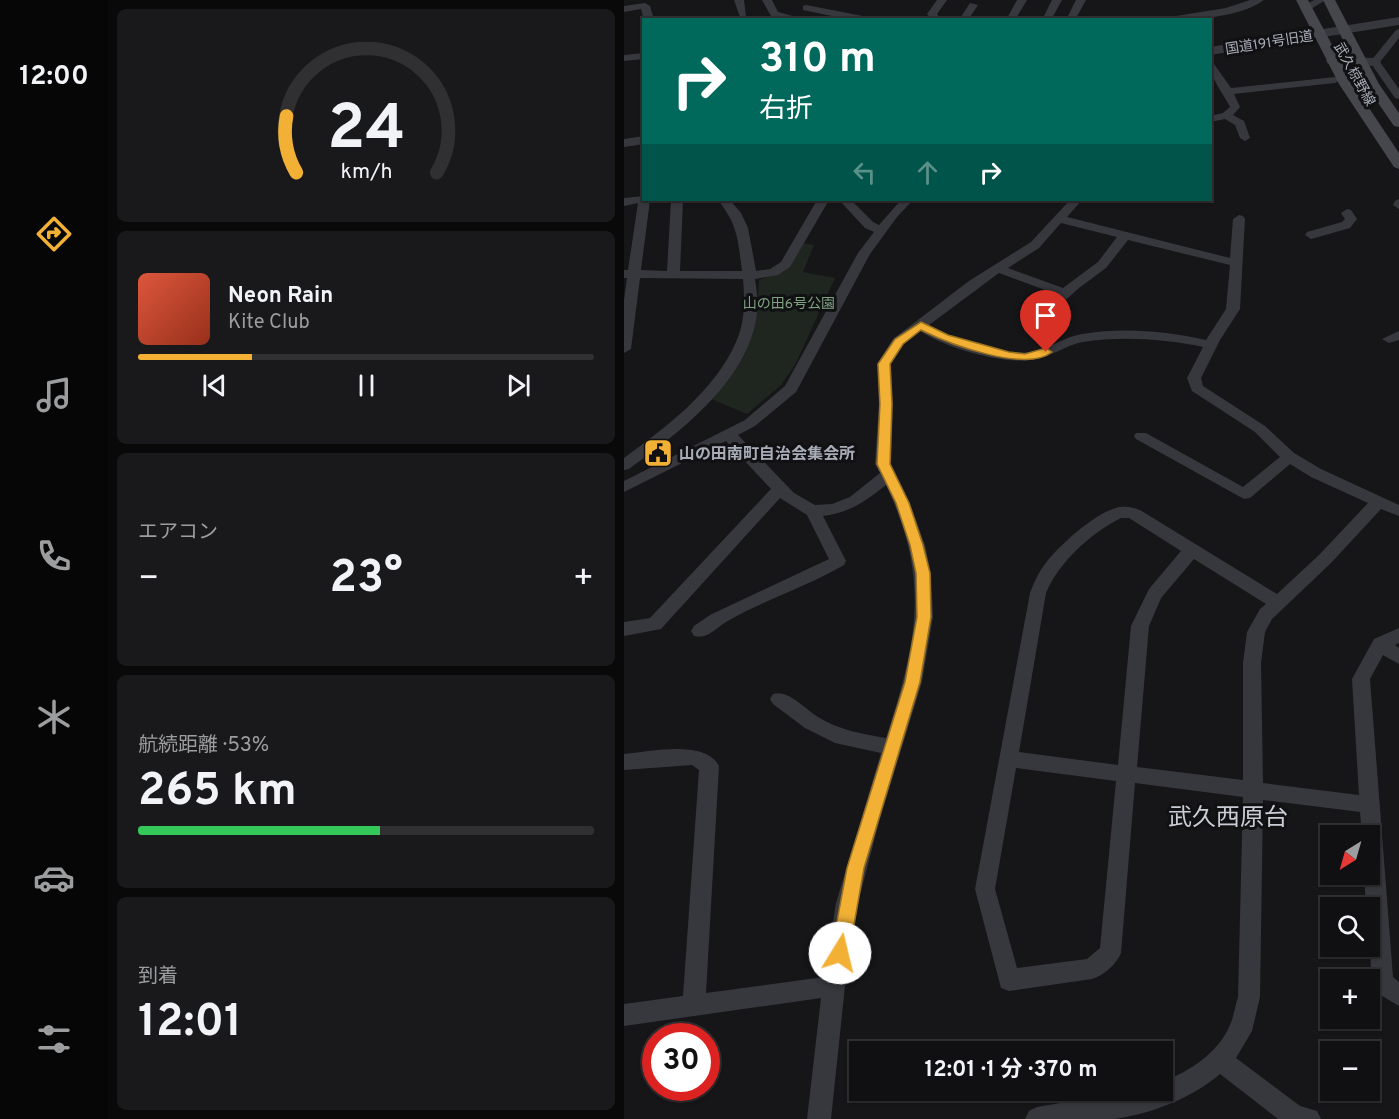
<!DOCTYPE html>
<html lang="ja">
<meta charset="utf-8">
<style>
body{margin:0;font-family:Overpass,"Noto Sans JP",sans-serif;background:#19191b;color:#f1f3f6;height:100vh;display:flex;flex-direction:column;font-size:22px;white-space:nowrap}
*{box-sizing:border-box;margin:0}
p{font-size:20px;color:#9c9d9f}
.icon{flex:none;width:33px;height:33px;fill:none;stroke:currentColor;stroke-width:2;stroke-linecap:round;stroke-linejoin:round}
.map{position:relative;flex:1;overflow:hidden}
.sheet{display:flex;flex-direction:column;gap:9px;padding:9px;background:#09090a;width:516px}
.sheet>*{flex:none}
.top-card{position:absolute;left:18px;top:18px;width:570px;height:183px;border-radius:0px;box-shadow:0 2px 4px #0004,0 0 0 2px #303032;background:#00695c;color:#fff;overflow:hidden}
.needle{width:39px;rotate:217deg}
.buttons{position:absolute;left:696px;top:825px;display:grid;gap:12px}
.buttons a{display:grid;place-items:center;width:60px;height:60px;border-radius:0px;background:#101012;box-shadow:0 2px 4px #0004,0 0 0 2px #303032;font-size:30px}
.speed{position:absolute;left:18px;top:1023px;display:flex;gap:12px;font-size:30px;font-weight:700;text-align:center}
.speed>*{display:grid;place-content:center;width:78px;height:78px;border-radius:50%;background:#101012;box-shadow:0 2px 4px #0004,0 0 0 2px #303032;line-height:1}
.speed .limit{border:9px solid #d22;background:#fff;color:#111}
.pin{position:absolute;display:grid;place-items:center;width:51px;height:51px;color:#fff;margin:-62px -26px;border-radius:50% 50% 50% 0;rotate:-45deg;box-shadow:0 0 6px #0007}
.pin .icon{rotate:45deg}
.me{position:absolute;width:66px;margin:-33px;rotate:9deg;stroke-linejoin:round;filter:drop-shadow(0 0 4px #0008)}
.turn{display:flex;align-items:center;gap:21px;height:126px;padding:0 18px;font-size:27px}
.turn .icon{width:78px;height:78px;stroke-width:2.5}
.turn b{display:block;font-size:42px;line-height:51px}
.lanes{display:flex;align-items:center;height:57px;padding:0 18px;background:#0003;justify-content:center;gap:30px;direction:ltr}
.lanes .off{opacity:.35}
.big{font-size:45px;font-weight:700;line-height:1.1}
.sheet .tile{flex:1;display:flex;flex-direction:column;justify-content:center;gap:9px;min-width:0;padding:0 21px;border-radius:9px;background:#19191b}
.sheet .dial{align-items:center;gap:0}
.dial svg{height:156px;overflow:visible;fill:none;stroke:#303032;stroke-width:7;stroke-linecap:round;text-anchor:middle}
.dial text{fill:#f1f3f6;stroke:none}
.song{display:flex;align-items:center;gap:18px}
.cover{width:72px;height:72px;border-radius:9px;background:linear-gradient(135deg,hsl(10 70% 55%),hsl(10 70% 35%))}
.played{height:6px;border-radius:3px;background:linear-gradient(90deg,#f2b134 25%,#303032 25%)}
.keys{display:flex;justify-content:space-around;direction:ltr}
.heat{display:flex;justify-content:space-between;align-items:center;font-size:33px;direction:ltr}
.charge{height:9px;border-radius:4px;background:linear-gradient(90deg,#34c759 53%,#303032 0)}
.trip{position:absolute;left:225px;top:1041px;width:324px;height:60px;border-radius:0px;background:#101012;box-shadow:0 2px 4px #0004,0 0 0 2px #303032;font-weight:700;line-height:60px;text-align:center}
main{display:flex;flex:1;min-height:0}
.menu{display:flex;flex-direction:column;width:108px;justify-content:space-around;align-items:center;background:#060607;color:#9c9d9f}
.menu .icon{width:42px;height:42px}
.menu .active{color:#f2b134}
.menu b{font-size:27px;color:#f1f3f6}
.map>svg:first-child{display:block}
.green{fill:#1e261f}
.lines{fill:none;stroke-linecap:round;stroke-linejoin:round}
.minor{fill:#37383d;fill-rule:evenodd}
.tertiary{fill:#37383d;fill-rule:evenodd}
.secondary{fill:#45474d;fill-rule:evenodd}
.route{fill:#f2b134;stroke:#9d7322;stroke-width:1.5}
.labels{text-anchor:middle;stroke-width:6;stroke-linejoin:round;paint-order:stroke}
.far-street-label{font-size:14px;fill:#a8adb8;stroke:#111113}
.far-park-label{font-size:14px;fill:#7fa381;stroke:#111113}
.poi-label{font-size:16px;font-weight:bold;fill:#a8adb8;stroke:#111113;text-anchor:start}
.near-quarter-label{font-size:24px;fill:#c9ccd4;stroke:#111113}
</style>
<main>
<nav class="menu">
<b>12:00</b>
<svg class="icon active" aria-label="directions" viewBox="0 0 24 24"><path d="M12 3l9 9-9 9-9-9zM9 14v-3h6M13 9l2 2-2 2"/></svg>
<svg class="icon" aria-label="music" viewBox="0 0 24 24"><path d="M9 18V5l10-2v13"/><circle cx="6" cy="18" r="3"/><circle cx="16" cy="16" r="3"/></svg>
<svg class="icon" aria-label="phone" viewBox="0 0 24 24"><path d="M5 4h4l2 5-3 2q2 4 5 5l2-3 5 2v4C11 20 4 13 5 4z"/></svg>
<svg class="icon" aria-label="climate" viewBox="0 0 24 24"><path d="M12 3v18M4 7l16 10M4 17L20 7"/></svg>
<svg class="icon" aria-label="car" viewBox="0 0 24 24"><path d="M5 17H2v-5l4-1 3-4h7l3 4 3 1v5h-3M9 17h6M6 11h13"/><circle cx="7" cy="17" r="2"/><circle cx="17" cy="17" r="2"/></svg>
<svg class="icon" aria-label="filters" viewBox="0 0 24 24"><path d="M4 7h16M4 17h16"/><circle cx="9" cy="7" r="2"/><circle cx="15" cy="17" r="2"/></svg>
</nav>
<section class="sheet">
<div class="tile dial"><svg viewBox="0 0 100 80">
<path d="M14 69A42 42 0 1 1 86 69"/>
<path d="M14 69A42 42 0 0 1 9 40" stroke="#f2b134"/>
<text x="50" y="56" font-size="32" font-weight="700">24</text>
<text x="50" y="72" font-size="11">km/h</text>
</svg></div>
<div class="tile">
<div class="song"><i class="cover"></i><div><b>Neon Rain</b><p>Kite Club</p></div></div>
<div class="played"></div>
<div class="keys"><svg class="icon" aria-label="previous" viewBox="0 0 24 24"><path d="M18 5L8 12l10 7zM5 5v14"/></svg><svg class="icon" aria-label="pause" viewBox="0 0 24 24"><path d="M8 5v14M16 5v14"/></svg><svg class="icon" aria-label="next" viewBox="0 0 24 24"><path d="M6 5l10 7-10 7zM19 5v14"/></svg></div>
</div>
<div class="tile"><p>エアコン</p>
<div class="heat"><a>−</a><b class="big">23°</b><a>+</a></div>
</div>
<div class="tile"><p>航続距離 · 53%</p><b class="big">265 km</b><div class="charge"></div></div>
<div class="tile"><p>到着</p><b class="big">12:01</b></div>
</section>
<div class="map">
<svg width="775" height="1119" viewBox="0 0 775 1119">
<rect width="100%" height="100%" fill="#161618"/>
<path class="green" d="M178 243 190 245 179 272 211 278 171 365 157 385 123 414 85 398C124 354 132 338 135 280L153 273Z"/>
<g class="lines">
<g class="minor">
<path d="M110 0H120L122 17H116Z"/>
<path d="M138 0H148L154 12 183 20H163L147 16Z"/>
<path d="M313 0H323L313 14 317 20H308L303 14Z"/>
<path d="M393 0H403L391 20H382Z"/>
<path d="M428 0H438L427 20H418Z"/>
<path d="M452 0H462L451 20H442Z"/>
<path d="M626 0H640C613 20 559 20 527 20L602 8Z"/>
<path d="M690 0H702L685 10H679V6Z"/>
<path d="M21 3 26 6 30 20H20L17 9 0 12V6Z"/>
<path d="M346 3 354 5 344 20H335Z"/>
<path d="M182 5 244 17 248 20H227L179 10V6Z"/>
<path d="M775 29V38L756 62 775 89V99L771 98 746 62 772 30Z"/>
<path d="M20 53V59L0 61V55Z"/>
<path d="M586 63 590 64 607 88 711 77 716 80 711 83 610 94 616 107 609 115 620 121 626 138 621 141 616 138 611 125 601 119 586 122V116L599 113 606 107C599 93 586 78 586 63Z"/>
<path d="M20 196V200H26L17 270 43 271 47 200H59L56 271H118C114 240 114 225 94 200H106L117 213 124 228 132 271 146 269 157 262 193 200H205L166 267 154 275 131 279C133 292 135 307 132 320 120 384 55 433 5 469L0 470V458C41 428 91 391 112 342 121 322 121 300 119 279L16 278 7 349 0 353V300L3 278H0V270H4L14 203 0 206V198Z"/>
<path d="M775 199V209L769 205 771 201Z"/>
<path d="M215 200H227L249 222 255 225 277 200H289L273 217 246 254 172 392 131 426 114 435 170 493 191 505 208 504 226 497 256 473 251 464 255 404 253 364 269 339 345 281 407 242 446 200H458L443 217 606 258 609 219 615 215 619 216 621 219 616 309 596 340 577 378 579 386 641 426 670 453 697 469 775 505V516L757 509 707 563 648 619 641 632 637 663 639 783 735 795 728 679 750 639 775 628V643L771 645 775 648V664L759 655 746 679 769 977 775 982V1006L750 991 747 983 746 908H742L740 874H746V836H738L736 812 639 800 636 997 628 1031 612 1058 676 1106 693 1111 697 1119H654L596 1074C568 1098 527 1114 490 1119 461 1119 430 1119 401 1119L405 1111 413 1107 511 1090H538V1082C565 1072 595 1052 606 1025 610 1016 611 1006 614 997L619 797 511 783 497 953C492 965 480 975 468 979L385 991 377 988 351 889 406 593C410 583 414 573 421 564 434 546 475 509 497 507 504 506 510 508 516 510L653 594 695 555 744 503 687 477 666 464 626 498 620 499 512 439 510 436 512 433H522L619 487 656 457 631 432 568 391 563 378 579 347C540 339 498 336 459 342 441 345 426 358 407 360 377 364 322 348 296 331L279 345 267 364 269 404 267 464 286 503 301 545 307 573 309 617 298 682 255 822 234 903 221 986 207 1119H183L197 998 0 1026V1004L59 996 75 770 68 765 0 770V754C25 752 81 739 95 766L82 993 200 977 212 903 257 753 211 743 181 728 149 704 146 699 149 694C164 689 181 709 194 717 215 730 238 734 262 738 293 642 307 580 262 485 242 501 225 513 199 516L222 561 220 565C182 587 140 600 102 622 92 628 83 640 70 636L67 631 70 626 86 615 205 559 183 515 156 498 37 629 0 636V622L26 618 147 489 102 441 0 492V481L121 420 161 386 234 253 250 232 241 228ZM437 223 493 237 474 262 439 288 384 268 415 248ZM504 240 606 265 602 309 582 340C542 331 499 327 458 334 441 337 427 347 411 351 383 358 328 340 305 325L375 273 432 294 403 321 410 325 415 324 455 288 482 268ZM497 518H505L557 551 525 589 507 626 494 765 395 752 422 593C435 562 467 533 497 518ZM570 559 642 604 636 609 623 632 619 663V780L513 767 525 626 537 598ZM392 768 492 781 476 948 463 959 393 968 371 889Z"/>
<path d="M723 209 727 210 733 219 726 228 687 239 681 235 683 232 718 222 721 219 717 213Z"/>
<path d="M775 331V340L765 343 758 339Z"/>
</g>
<g class="tertiary">
<path d="M775 17V25L586 55V47Z"/>
<path d="M708 57 751 58 757 62 751 66 704 64 702 61 704 58Z"/>
<path d="M20 136V144L0 147V139Z"/>
</g>
<g class="secondary">
<path d="M672 0H684L729 84 775 153V169L770 167 715 84Z"/>
<path d="M699 0H711L755 84 775 113V127L770 126 741 84Z"/>
</g>
</g>
<path class="route" d="M297 322 324 335 385 352 401 354 422 348 428 352C402 373 325 344 297 330L279 344 266 364 268 404 266 464 285 503 299 545 306 573 307 617 296 682 240 868 225 953 222 959 216 962 209 959 207 953 223 868 281 682 293 617 292 573 286 545 272 503 253 464 256 404 254 364 271 339Z"/>
<defs>
<g id="civic-square" transform="scale(1.5)"><rect x="-9" y="-9" width="18" height="18" rx="4" fill="#f2b134" stroke="#111113"/><path d="M-.6-6.5H3V-4.5H.6V-3L4-1V1h2V6H-6V1h2V-1L-.6-3ZM-1.2 2.5V6h2.4V2.5Z" fill="#111"/></g>
</defs>
<g fill-rule="evenodd">
<use href="#civic-square" x="34" y="453"/>
</g>
<g class="labels">
<g class="far-street-label">
<text transform="translate(645 42) rotate(-9)" y="5">国道191号旧道</text>
<text transform="translate(731 74) rotate(61)" y="5">武久椋野線</text>
</g>
<g class="far-park-label">
<text x="165" y="308">山の田6号公園</text>
</g>
<g class="poi-label">
<text x="55" y="459">山の田南町自治会集会所</text>
</g>
<g class="near-quarter-label">
<text x="604" y="825">武久西原台</text>
</g>
</g>
</svg>
<div class="buttons">
<a><svg class="needle" viewBox="-14 -14 28 28"><path d="M0-13l5 13h-10z" fill="#e53935"/><path d="M0 13l5-13h-10z" fill="#9c9d9f"/></svg></a>
<a><svg class="icon" aria-label="search" viewBox="0 0 24 24"><circle cx="10" cy="10" r="6"/><path d="M15 15l6 6"/></svg></a>
<a>+</a>
<a>−</a>
</div>
<div class="speed"><div class="limit">30</div></div>
<div class="pin" style="left:422px;top:352px;background:#d93025"><svg class="icon" aria-label="arrive" viewBox="0 0 24 24"><path d="M6 21V4h12l-3 4 3 4H6"/></svg></div>
<svg class="me" style="left:216px;top:953px" viewBox="-20 -20 40 40"><circle r="19" fill="#fff"/><path d="M0-13L10 11 0 6-10 11z" fill="#f2b134"/></svg>
<div class="trip">12:01 · 1 分 · 370 m</div>
<div class="top-card">
<div class="turn"><svg class="icon" aria-label="right" viewBox="0 0 24 24"><path d="M7 20v-9h11M14 6l5 5-5 5"/></svg><div><b>310 m</b>右折</div></div>
<div class="lanes"><svg class="icon off" aria-label="left" viewBox="0 0 24 24"><path d="M17 20v-9H6M10 6l-5 5 5 5"/></svg><svg class="icon off" aria-label="ahead" viewBox="0 0 24 24"><path d="M12 20V5M6 11l6-6 6 6"/></svg><svg class="icon" aria-label="right" viewBox="0 0 24 24"><path d="M7 20v-9h11M14 6l5 5-5 5"/></svg></div>
</div>
</div>
</main>
